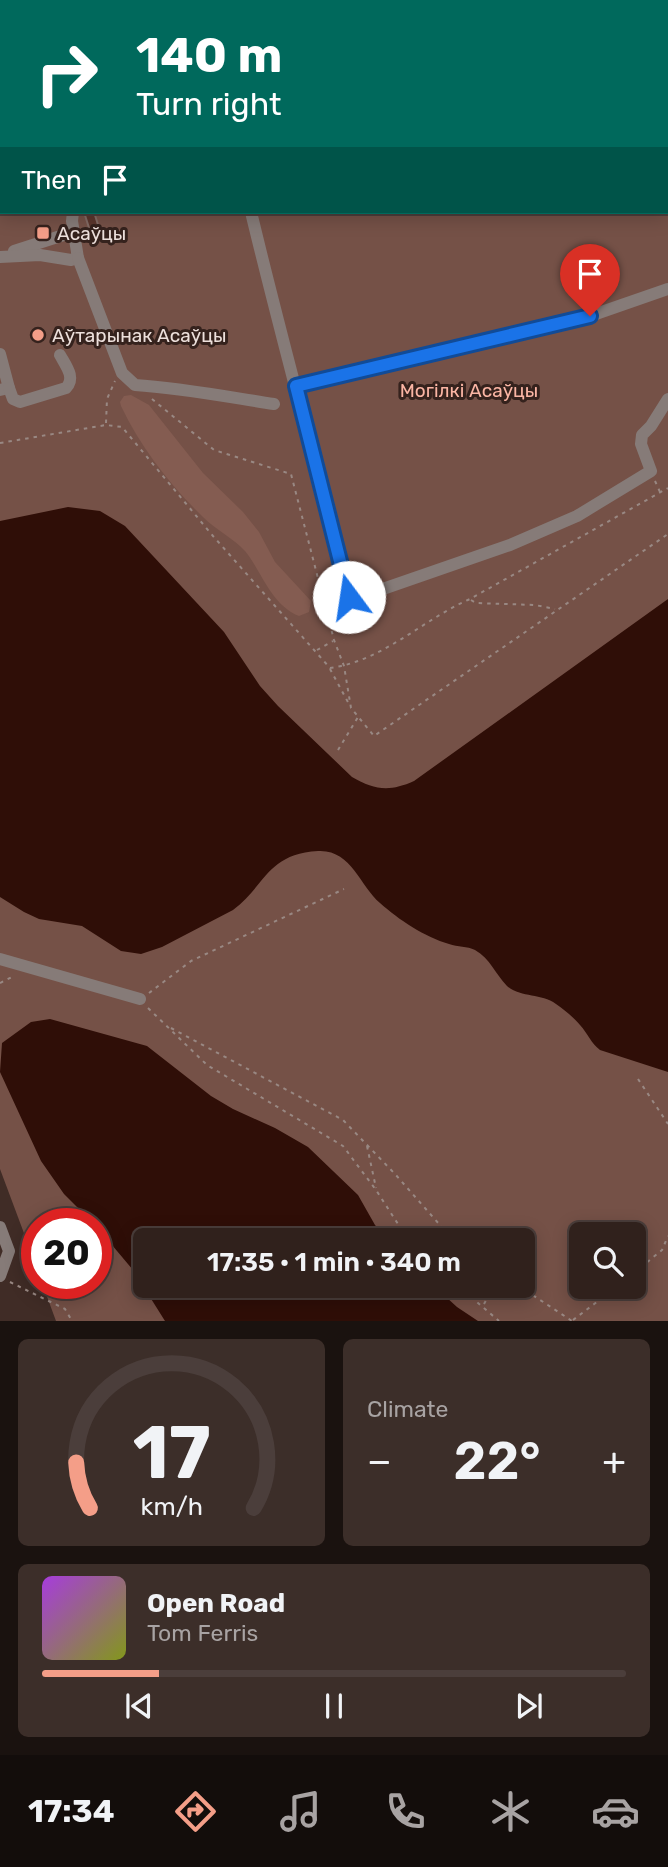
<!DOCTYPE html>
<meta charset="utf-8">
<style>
body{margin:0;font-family:Rubik,sans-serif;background:#3c2e29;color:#f1f3f6;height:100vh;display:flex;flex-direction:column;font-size:26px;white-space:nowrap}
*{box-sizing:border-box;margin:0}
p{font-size:23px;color:#a8a3a3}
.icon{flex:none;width:38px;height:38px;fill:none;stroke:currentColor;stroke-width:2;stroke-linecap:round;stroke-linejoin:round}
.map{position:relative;height:1321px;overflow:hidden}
.details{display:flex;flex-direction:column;gap:18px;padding:18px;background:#1a120f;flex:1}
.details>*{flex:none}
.hud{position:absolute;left:0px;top:0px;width:668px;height:214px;box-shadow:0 4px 18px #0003,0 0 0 2px #4b3e3b;background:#00695c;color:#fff;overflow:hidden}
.fabs{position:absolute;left:569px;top:1222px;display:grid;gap:14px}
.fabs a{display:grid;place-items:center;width:77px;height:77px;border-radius:10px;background:#30211c;box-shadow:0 4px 18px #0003,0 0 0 2px #4b3e3b;font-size:35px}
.speed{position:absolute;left:21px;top:1208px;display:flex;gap:14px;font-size:35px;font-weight:700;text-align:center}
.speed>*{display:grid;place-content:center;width:91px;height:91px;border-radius:50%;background:#30211c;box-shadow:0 4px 18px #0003,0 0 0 2px #4b3e3b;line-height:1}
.speed .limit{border:10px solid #d22;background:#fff;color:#111}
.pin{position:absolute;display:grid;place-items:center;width:60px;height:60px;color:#fff;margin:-72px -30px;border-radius:50% 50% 50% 0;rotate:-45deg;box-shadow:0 0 7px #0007}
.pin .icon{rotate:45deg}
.me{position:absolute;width:77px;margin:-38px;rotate:346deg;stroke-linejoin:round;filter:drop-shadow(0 0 5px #0008)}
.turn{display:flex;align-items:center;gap:24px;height:147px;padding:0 21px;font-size:32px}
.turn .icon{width:91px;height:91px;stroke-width:2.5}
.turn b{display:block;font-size:49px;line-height:60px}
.then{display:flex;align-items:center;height:66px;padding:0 21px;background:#0003;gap:14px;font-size:26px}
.big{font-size:52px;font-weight:600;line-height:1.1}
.details .card{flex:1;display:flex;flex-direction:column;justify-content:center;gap:10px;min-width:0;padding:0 24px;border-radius:10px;background:#3c2e29}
.details .dial{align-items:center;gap:0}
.dial svg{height:182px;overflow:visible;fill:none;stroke:#4b3e3b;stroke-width:7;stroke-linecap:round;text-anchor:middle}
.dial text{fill:#f1f3f6;stroke:none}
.song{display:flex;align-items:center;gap:21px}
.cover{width:84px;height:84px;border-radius:10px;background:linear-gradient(135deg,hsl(280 70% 55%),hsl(70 70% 35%))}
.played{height:7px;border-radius:4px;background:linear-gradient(90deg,#f49e88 20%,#4b3e3b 20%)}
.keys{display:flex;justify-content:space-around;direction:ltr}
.heat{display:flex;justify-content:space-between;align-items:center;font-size:38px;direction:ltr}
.details .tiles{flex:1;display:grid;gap:18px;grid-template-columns:1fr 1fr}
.card:last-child{grid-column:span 2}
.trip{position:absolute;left:133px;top:1228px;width:402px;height:70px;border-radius:10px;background:#30211c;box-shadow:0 4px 18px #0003,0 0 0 2px #4b3e3b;font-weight:600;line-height:70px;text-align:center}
.dock{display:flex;height:112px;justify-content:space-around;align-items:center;background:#130d0b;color:#a8a3a3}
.dock .icon{width:49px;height:49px}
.dock .current{color:#f49e88}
.dock b{font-size:32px;color:#f1f3f6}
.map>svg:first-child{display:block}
.green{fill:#755147;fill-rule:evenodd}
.forest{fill:#845c51}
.water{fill:#2f0e07}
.building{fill:#5b362d;stroke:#836b65;stroke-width:2}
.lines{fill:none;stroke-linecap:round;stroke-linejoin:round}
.path{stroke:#998883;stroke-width:2;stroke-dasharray:3.5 5;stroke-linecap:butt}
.minor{stroke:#867b78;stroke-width:12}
.route-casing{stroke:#114b97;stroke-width:18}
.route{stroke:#1a73e8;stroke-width:12}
.poi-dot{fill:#f49e88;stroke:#35221d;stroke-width:2.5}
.labels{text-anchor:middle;stroke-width:6;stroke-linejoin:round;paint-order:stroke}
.poi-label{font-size:19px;fill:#ede0dc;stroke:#35221d;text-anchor:start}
.park-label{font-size:19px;fill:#fbb5a4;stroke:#35221d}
</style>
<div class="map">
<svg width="668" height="1321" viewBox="0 0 668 1321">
<rect width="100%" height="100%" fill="#402c26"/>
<path class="green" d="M0 0H668V1321H56L42 1283H96V1223H37V1268L0 1169ZM2 2H667V212H2ZM581 1234H634V1286H581ZM145 1241H523V1286H145Z"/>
<path class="forest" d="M131 395 149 405 203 473 243 512 259 532 275 562 311 601 309 612 299 616C271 605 262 572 245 551 233 538 216 530 203 517 170 485 141 448 121 406L120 402 124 396Z"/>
<g class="water">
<path d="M68 507 100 511 125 526 224 632 260 686 278 706 352 777C374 790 390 792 414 781L668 599V1072L600 1050C591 1043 588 1034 580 1025 574 1018 565 1010 556 1004 541 993 521 998 507 986 496 975 490 958 475 950 467 946 458 947 449 944 425 937 399 920 380 903 360 886 351 849 318 851 267 854 266 885 233 910L162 947 141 954 121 951 82 926 39 919 24 912 0 897V521Z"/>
<path d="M50 1019 147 1046 211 1096 233 1109 275 1128 308 1147 358 1195 375 1225 389 1241H145V1286H434L457 1307 478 1321H165L133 1270 96 1226V1223H93L64 1194 41 1161 0 1072 2 1043 31 1022Z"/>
</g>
<path class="building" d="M84 212H94L99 228 90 231Z"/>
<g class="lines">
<g class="path">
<path d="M152 399 214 450 291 474 334 640 344 666 351 708 374 736 668 534"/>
<path d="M106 423 107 399 115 381"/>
<path d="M0 443 106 425 122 427 213 536 330 668C383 661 422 620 470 599L668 488"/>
<path d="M655 481 660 492"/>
<path d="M471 600 476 603 535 605 555 609"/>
<path d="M317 650 333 641"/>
<path d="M330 669 349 704"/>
<path d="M338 750 358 717"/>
<path d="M0 983 14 976"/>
<path d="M149 993 191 961 344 889"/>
<path d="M148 1008 207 1065 343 1146 376 1190 409 1241"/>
<path d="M171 1028 343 1120 395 1174 454 1241"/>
<path d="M638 1079 668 1124"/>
<path d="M367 1146 376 1188"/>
<path d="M634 1273 662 1250 668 1236"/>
<path d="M10 1282 65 1309 72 1321"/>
<path d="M458 1286 499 1321"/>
<path d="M519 1286 572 1321"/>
<path d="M484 1304 494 1286"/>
<path d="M573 1320 618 1286"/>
</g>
<g class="minor">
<path d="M15 0 16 2"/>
<path d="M75 0 76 2"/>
<path d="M135 0V2"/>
<path d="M177 0V2"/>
<path d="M257 0V2"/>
<path d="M371 2 384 0"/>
<path d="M0 10H2"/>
<path d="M667 31H668"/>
<path d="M0 121H2"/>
<path d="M251 212C282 341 317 468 350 597L354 599 510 545 577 516 651 471 641 444 642 435 651 426 668 399"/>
<path d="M14 251 73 232"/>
<path d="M0 257 40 255 71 260 78 258 72 221 73 212"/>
<path d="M78 258 122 373 135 385C182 388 228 397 274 404"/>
<path d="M0 354 9 388 0 390"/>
<path d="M296 386 590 316 668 289"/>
<path d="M9 388 13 399 20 402 66 388C76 378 66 366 60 355"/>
<path d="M0 959 140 999"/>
<path d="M0 1227 9 1251 0 1276"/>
</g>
</g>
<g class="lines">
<g class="route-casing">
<path id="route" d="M349 597 296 386 590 316"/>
</g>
<use href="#route" class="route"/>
</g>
<g class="poi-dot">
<rect x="36" y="226" width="14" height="14" rx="3.5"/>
<circle cx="38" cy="335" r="7"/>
</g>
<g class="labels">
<g class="poi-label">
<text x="57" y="240">Асаўцы</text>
<text x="52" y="342">Аўтарынак Асаўцы</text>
</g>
<g class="park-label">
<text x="469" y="397">Могілкі Асаўцы</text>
</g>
</g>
</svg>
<div class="fabs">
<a><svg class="icon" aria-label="search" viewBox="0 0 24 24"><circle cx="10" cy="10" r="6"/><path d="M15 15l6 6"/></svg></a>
</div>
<div class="speed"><div class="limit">20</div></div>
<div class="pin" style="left:590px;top:316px;background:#d93025"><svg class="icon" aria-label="arrive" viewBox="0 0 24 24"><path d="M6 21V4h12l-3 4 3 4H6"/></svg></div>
<svg class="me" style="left:349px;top:597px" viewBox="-20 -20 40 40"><circle r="19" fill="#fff"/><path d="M0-13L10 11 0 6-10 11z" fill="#1a73e8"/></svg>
<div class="trip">17:35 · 1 min · 340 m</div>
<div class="hud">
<div class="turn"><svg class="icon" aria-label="right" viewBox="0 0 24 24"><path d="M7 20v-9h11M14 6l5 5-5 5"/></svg><div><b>140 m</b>Turn right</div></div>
<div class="then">Then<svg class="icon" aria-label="arrive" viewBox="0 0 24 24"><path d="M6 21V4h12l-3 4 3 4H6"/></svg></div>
</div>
</div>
<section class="details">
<div class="tiles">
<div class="card dial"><svg viewBox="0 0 100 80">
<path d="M14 69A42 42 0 1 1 86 69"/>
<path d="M14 69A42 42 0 0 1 8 49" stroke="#f49e88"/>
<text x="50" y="56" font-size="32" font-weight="700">17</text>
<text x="50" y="72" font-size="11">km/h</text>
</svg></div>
<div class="card"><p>Climate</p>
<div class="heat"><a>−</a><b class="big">22°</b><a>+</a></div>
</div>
<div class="card">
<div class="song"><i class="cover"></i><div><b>Open Road</b><p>Tom Ferris</p></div></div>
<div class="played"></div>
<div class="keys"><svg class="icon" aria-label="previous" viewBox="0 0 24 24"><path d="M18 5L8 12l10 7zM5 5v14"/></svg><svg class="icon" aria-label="pause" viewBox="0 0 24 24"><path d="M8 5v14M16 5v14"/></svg><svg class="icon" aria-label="next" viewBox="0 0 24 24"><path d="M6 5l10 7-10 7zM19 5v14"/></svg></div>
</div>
</div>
</section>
<nav class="dock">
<b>17:34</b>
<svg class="icon current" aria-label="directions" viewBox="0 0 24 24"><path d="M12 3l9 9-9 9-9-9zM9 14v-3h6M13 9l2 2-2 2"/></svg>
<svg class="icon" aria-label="music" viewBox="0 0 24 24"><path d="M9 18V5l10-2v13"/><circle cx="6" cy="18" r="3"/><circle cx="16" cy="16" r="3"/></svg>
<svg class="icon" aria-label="phone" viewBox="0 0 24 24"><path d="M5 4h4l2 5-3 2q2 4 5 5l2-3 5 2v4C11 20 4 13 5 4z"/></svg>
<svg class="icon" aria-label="climate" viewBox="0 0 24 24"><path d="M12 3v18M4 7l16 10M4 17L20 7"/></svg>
<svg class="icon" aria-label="car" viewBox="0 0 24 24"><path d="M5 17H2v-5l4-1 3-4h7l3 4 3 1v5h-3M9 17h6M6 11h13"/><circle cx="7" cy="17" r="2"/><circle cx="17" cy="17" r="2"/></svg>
</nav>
